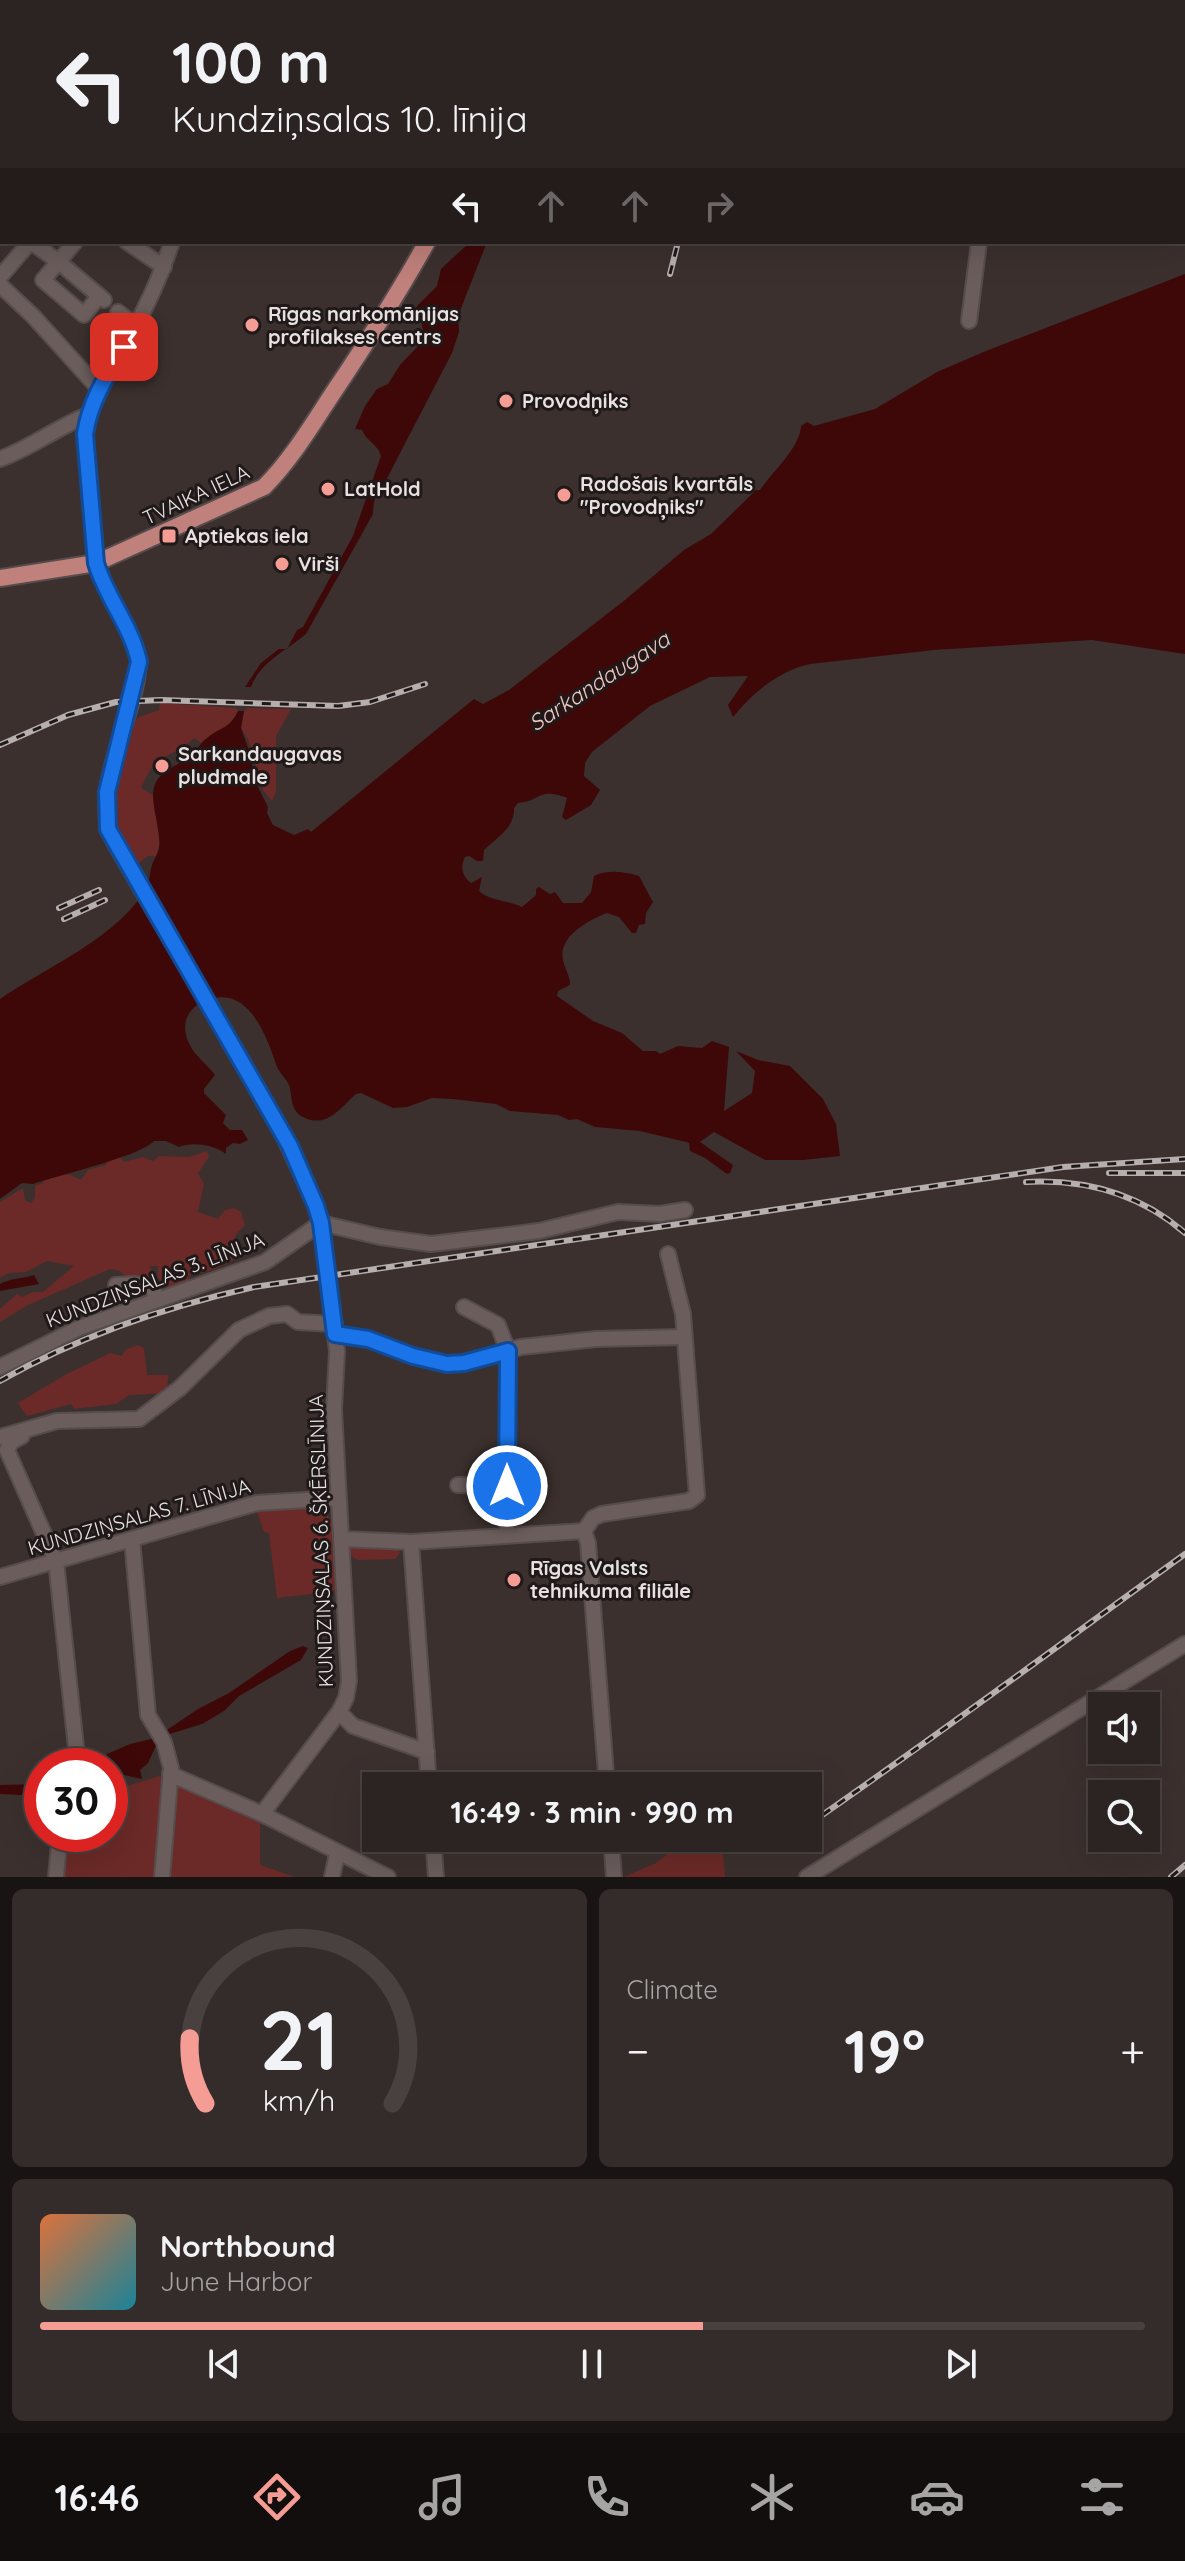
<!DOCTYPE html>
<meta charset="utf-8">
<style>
body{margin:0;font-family:Quicksand,sans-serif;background:#342c2a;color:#f1f3f6;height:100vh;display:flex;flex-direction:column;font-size:30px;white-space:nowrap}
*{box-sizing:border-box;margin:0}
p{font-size:26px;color:#a6a4a5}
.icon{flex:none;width:44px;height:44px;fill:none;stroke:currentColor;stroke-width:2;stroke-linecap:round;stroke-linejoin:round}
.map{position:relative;height:1877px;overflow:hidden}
.drawer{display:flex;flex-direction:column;gap:12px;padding:12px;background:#181413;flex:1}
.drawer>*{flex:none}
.top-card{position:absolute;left:0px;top:0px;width:1186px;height:244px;box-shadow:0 8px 32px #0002,0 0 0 2px #484140;background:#2c2422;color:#f1f3f6;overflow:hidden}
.buttons{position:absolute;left:1088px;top:1692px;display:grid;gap:16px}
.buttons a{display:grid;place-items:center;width:72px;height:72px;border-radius:0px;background:#2c2422;box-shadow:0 8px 32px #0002,0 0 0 2px #484140;font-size:40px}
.speed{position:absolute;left:24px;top:1748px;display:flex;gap:16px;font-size:40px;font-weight:700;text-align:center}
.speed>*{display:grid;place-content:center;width:104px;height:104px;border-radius:50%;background:#2c2422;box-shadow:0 8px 32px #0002,0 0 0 2px #484140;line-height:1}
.speed .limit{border:12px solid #d22;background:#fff;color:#111}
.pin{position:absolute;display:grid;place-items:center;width:68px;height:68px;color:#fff;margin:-34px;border-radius:16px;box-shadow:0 4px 12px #0006}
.me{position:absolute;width:88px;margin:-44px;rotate:0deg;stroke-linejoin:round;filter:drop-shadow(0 0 6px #0008)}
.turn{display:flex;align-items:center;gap:28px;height:168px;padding:0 40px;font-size:36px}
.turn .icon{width:104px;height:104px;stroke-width:2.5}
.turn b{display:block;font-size:56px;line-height:68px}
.lanes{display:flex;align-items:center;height:76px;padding:0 40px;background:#0003;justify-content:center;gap:40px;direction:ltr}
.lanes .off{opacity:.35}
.big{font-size:60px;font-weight:700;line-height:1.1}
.drawer .tile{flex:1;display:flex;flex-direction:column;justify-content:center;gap:12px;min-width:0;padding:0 28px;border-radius:12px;background:#342c2a}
.drawer .dial{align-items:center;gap:0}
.dial svg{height:208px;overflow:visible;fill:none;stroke:#484140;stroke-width:7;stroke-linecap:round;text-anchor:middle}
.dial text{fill:#f1f3f6;stroke:none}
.song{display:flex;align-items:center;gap:24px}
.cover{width:96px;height:96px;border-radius:12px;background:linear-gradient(135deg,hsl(20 70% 55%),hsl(190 70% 35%))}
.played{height:8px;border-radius:4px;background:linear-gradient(90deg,#f59c94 60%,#484140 60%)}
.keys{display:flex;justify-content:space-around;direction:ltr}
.heat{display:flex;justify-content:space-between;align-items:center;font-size:44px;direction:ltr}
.drawer .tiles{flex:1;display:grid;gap:12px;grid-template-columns:1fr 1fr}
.tile:last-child{grid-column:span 2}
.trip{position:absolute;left:362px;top:1772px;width:460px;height:80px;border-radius:0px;background:#2c2422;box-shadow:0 8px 32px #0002,0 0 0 2px #484140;font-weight:700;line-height:80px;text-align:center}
.menu{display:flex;height:128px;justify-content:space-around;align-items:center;background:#120e0e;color:#a6a4a5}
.menu .icon{width:56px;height:56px}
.menu .current{color:#f59c94}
.menu b{font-size:36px;color:#f1f3f6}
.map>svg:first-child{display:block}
.green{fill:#6b2a27}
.water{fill:#3e0809}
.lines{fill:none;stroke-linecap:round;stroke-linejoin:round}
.minor-casing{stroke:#564c4c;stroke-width:18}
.major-casing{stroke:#564c4c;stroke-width:20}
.minor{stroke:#6a5d5c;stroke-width:14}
.major{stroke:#c0807b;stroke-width:16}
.rail-casing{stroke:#b7aeae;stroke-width:6}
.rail{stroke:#1f1919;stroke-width:3;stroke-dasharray:9;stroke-linecap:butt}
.route-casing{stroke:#114b97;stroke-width:20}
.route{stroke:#1a73e8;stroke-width:14}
.poi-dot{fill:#f59c94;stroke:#1f1919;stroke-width:3}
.labels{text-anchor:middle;stroke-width:6;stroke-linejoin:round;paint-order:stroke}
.poi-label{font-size:20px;font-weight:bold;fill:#e9e1e1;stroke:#1f1919;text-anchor:start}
.street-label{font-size:20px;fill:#e9e1e1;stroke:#1f1919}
.water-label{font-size:22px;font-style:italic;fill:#f5c7c2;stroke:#1f1919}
</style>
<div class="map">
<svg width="1185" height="1877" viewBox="0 0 1185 1877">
<rect width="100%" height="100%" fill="#3b302e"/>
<g class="green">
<path d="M160 703 236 708 238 711C228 731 216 729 201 743L194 738C181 751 173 751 160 760 150 766 146 778 141 788L153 795 160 844 156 856H147L136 866 116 825 114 797 134 719 159 710Z"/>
<path d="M248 708 291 709 276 736V792L272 801 263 790 248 739 241 728 244 711Z"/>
<path d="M207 1151 209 1157 198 1173 204 1184 198 1212 218 1219 225 1210 234 1208 241 1212 245 1225 236 1234 232 1261 215 1269 188 1276 191 1281 188 1287H168L158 1278V1266H150L152 1273 146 1280 129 1281 120 1271 110 1269 28 1305 0 1322V1309L17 1294 22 1297 33 1292H43L74 1266 47 1261 26 1272 9 1273 0 1278V1202L23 1188 25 1200 31 1203 35 1198V1186L43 1183 48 1172 71 1175 81 1180 88 1170 106 1165 108 1157 117 1154 124 1162 143 1157 153 1161 159 1156 189 1157Z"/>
<path d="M138 1345 144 1348 147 1375H168L167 1393 129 1395 116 1404 74 1409 71 1404 27 1416 18 1403 65 1375 110 1353 122 1356 125 1350Z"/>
<path d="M324 1504 328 1508V1517L332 1522 337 1591 277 1598 269 1533 264 1532 257 1512 263 1508Z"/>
<path d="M351 1545 397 1547 400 1553 395 1559 358 1560 348 1554V1547Z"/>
<path d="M167 1774 159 1877H64L68 1834H110V1791Z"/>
<path d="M177 1785 260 1823V1865L295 1877H168Z"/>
<path d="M687 1838H722L725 1877H624L656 1863Z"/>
</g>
<g class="water">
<path d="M470 242H487L458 316 459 332 452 353 383 486C375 495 373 502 373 514L306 634C286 651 260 662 251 687H245L261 663 279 649H287L297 630 303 627 353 536 381 456C378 444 366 441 362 430L355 429 365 406 377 389 388 384 400 365 419 345 423 330 417 306 437 286 441 269Z"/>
<path d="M1185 274V654L1092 640 934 650 810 664C779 671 753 692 733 717L728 705 748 676 710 677 650 706 592 752 585 763 584 776 600 790 591 805 566 820 562 817 567 798C538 787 542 801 518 803L514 808C515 828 497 837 484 850L483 861H477L469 856 465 857C460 867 462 876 471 883L482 877 479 891C490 901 508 900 522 907L536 895V889L539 887 550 894 555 892 563 903H582L591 892 594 876C607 869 626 872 639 876L653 902 646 913 645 924 639 925 636 933H632L619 917 607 913C589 920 558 936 563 960 565 969 570 976 570 985L558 991 557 996 593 1021 622 1033 643 1051H656L660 1054 678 1046 702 1048 712 1041 729 1047 724 1111 752 1093 755 1071 736 1051 758 1060 790 1066 823 1099 836 1124 840 1156 803 1160H765L714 1132 700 1142 733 1165 730 1173 727 1174 705 1158 690 1151 689 1143 686 1142 640 1131 595 1127 577 1119 569 1120 558 1115 510 1111 496 1104 452 1099 432 1098 407 1107 393 1108 361 1093 356 1094C341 1107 328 1128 305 1118 291 1112 292 1100 290 1088 288 1080 280 1074 277 1067 268 1041 252 991 215 998 189 1003 177 1023 191 1047 197 1058 208 1065 215 1075L204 1089V1093L226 1115 223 1123 230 1130H242L248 1140 240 1144 233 1143 226 1148V1154C215 1145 193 1141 179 1147L166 1141H154C141 1156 56 1176 33 1184L22 1183 0 1199V999C43 969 126 934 148 883 150 877 150 871 152 865 154 859 158 854 159 848 162 829 147 798 156 782 164 768 180 765 191 756 197 751 200 743 207 738 221 726 229 730 238 711H244L241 728 251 756 254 779 268 807 267 813 273 825 294 835 308 829 311 832 474 699 483 704 509 690 625 600 684 550 711 534 756 490H760C772 472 800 448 801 426L807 422 814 426 875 409 937 372 986 351Z"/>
<path d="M34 1275 39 1284 0 1291V1284C10 1278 23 1279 34 1275Z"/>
<path d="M303 1646 308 1648 301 1660 239 1696 224 1711 202 1724 160 1737 148 1763 140 1770 142 1779 119 1774 110 1782V1766H96L107 1754 130 1744 155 1738 198 1709 229 1693 290 1651Z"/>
<path d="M42 1784V1796L0 1794V1785Z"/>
</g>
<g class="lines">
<g class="minor-casing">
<g id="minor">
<path d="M139 0V2"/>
<path d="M0 83 2 81"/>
<path d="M1184 139H1185"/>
<path d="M0 146 2 148"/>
<path d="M0 223 2 225"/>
<path d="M31 242 59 262 104 300"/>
<path d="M75 242 43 280 84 315 99 296"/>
<path d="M127 242 164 267"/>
<path d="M172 242C162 272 150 300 135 327 116 362 90 394 85 434L96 563C106 597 132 627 139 662 137 718 86 790 115 844L277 1122 316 1206 321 1223 337 1351 334 1410 349 1681 346 1698 339 1712 262 1814"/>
<path d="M0 277 30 242"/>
<path d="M0 285 33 316 99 389"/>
<path d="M118 312 136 326"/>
<path d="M969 321 979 242"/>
<path d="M0 459C31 448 57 427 88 415"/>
<path d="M321 1223 380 1237 431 1244 539 1231 618 1212 660 1214 685 1210"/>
<path d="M116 1285 135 1284 152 1287 157 1300"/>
<path d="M464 1307 498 1325 508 1351 507 1535"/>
<path d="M335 1334 368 1339 413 1356 447 1364 464 1363 521 1347 596 1339 683 1337"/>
<path d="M0 1367 79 1328 265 1262 321 1223"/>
<path d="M22 1436 11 1442 7 1450 56 1561 78 1766"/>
<path d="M0 1437 57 1421 139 1419 180 1388 239 1330 269 1316 287 1314 298 1322 335 1324"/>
<path d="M458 1485 507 1486"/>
<path d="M584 1531 593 1518 602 1514 689 1501 697 1495 683 1314 668 1254"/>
<path d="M584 1531 588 1543 607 1786"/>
<path d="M132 1539 148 1715 164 1742 171 1768 162 1877"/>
<path d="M341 1539 411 1542 584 1531"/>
<path d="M411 1542 429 1786"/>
<path d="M0 1577 257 1503 338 1498"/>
<path d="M339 1712 353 1726 427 1752"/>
<path d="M170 1774 262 1814 388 1877"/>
<path d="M433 1838 436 1877"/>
<path d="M611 1838 614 1877"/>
<path d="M56 1877 60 1834"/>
<path d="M332 1877 337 1854"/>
<path d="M807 1877 1185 1644"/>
</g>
</g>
<g class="major-casing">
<g id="major">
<path d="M527 2 528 0"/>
<path d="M0 578 96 563 264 487C291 460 312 425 333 393 366 344 398 294 427 242"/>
</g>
</g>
<use href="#minor" class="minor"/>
<use href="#major" class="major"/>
<g class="rail-casing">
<g id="rail">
<path d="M670 274 678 242"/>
<path d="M0 745 68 715 116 702 161 700 338 706 370 702 425 684"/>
<path d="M59 908 99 890"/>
<path d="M64 919 105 900"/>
<path d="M1109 1173H1185"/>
<path d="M1026 1182C1085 1179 1140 1194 1185 1233"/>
<path d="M0 1381C79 1336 165 1307 254 1287L1063 1167 1185 1159"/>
<path d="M808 1825C935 1737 1059 1645 1185 1554"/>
<path d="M1171 1877 1185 1865"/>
</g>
</g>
<use href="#rail" class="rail"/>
</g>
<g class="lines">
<g class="route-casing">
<path id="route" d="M124 347C107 375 90 401 85 434L96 563C106 597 132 627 139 662L107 792 108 829 290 1146 316 1206 321 1223 335 1334 368 1339 413 1356 447 1364 464 1363 508 1351 507 1486"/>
</g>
<use href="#route" class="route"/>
</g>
<g class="poi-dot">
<circle cx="252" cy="325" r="8"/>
<circle cx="506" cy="401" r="8"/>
<circle cx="328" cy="489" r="8"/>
<circle cx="564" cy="495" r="8"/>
<rect x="161" y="528" width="16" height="16" rx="4"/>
<circle cx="282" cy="564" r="8"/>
<circle cx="162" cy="766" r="8"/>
<circle cx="514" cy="1580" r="8"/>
</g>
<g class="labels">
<g class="poi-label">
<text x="268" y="321">Rīgas narkomānijas<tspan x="268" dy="23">profilakses centrs</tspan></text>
<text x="522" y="408">Provodņiks</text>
<text x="580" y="491">Radošais kvartāls<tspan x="580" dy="23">"Provodņiks"</tspan></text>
<text x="344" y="496">LatHold</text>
<text x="185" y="543">Aptiekas iela</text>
<text x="298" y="571">Virši</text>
<text x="178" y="761">Sarkandaugavas<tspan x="178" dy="23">pludmale</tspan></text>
<text x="530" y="1575">Rīgas Valsts<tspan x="530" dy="23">tehnikuma filiāle</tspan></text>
</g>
<g class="street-label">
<text transform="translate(196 495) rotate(-25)" y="7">TVAIKA IELA</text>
<text transform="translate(155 1280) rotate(-21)" y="7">KUNDZIŅSALAS 3. LĪNIJA</text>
<text transform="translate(139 1517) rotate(-16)" y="7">KUNDZIŅSALAS 7. LĪNIJA</text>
<text transform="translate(321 1541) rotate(-92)" y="7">KUNDZIŅSALAS 6. ŠĶĒRSLĪNIJA</text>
</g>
<g class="water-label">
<text transform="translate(599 681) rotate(-33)" y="8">Sarkandaugava</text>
</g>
</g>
</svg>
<div class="buttons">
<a><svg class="icon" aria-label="sound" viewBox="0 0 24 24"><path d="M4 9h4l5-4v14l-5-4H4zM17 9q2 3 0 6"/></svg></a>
<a><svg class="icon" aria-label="search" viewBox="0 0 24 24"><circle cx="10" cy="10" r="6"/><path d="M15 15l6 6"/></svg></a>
</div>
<div class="speed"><div class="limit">30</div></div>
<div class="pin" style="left:124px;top:347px;background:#d93025"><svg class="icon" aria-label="arrive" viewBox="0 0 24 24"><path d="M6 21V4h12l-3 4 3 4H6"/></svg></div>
<svg class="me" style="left:507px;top:1486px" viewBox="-20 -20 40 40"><circle r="17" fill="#1a73e8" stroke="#fff" stroke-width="3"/><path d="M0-11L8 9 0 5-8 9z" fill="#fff"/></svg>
<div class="trip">16:49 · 3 min · 990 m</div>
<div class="top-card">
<div class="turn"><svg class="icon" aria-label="left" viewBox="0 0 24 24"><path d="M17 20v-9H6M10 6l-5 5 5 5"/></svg><div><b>100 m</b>Kundziņsalas 10. līnija</div></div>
<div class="lanes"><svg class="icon" aria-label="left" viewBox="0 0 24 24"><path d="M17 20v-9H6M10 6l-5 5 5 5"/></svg><svg class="icon off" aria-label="ahead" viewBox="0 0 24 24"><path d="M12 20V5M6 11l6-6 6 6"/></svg><svg class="icon off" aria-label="ahead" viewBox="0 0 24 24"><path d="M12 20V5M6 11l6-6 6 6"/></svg><svg class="icon off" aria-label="right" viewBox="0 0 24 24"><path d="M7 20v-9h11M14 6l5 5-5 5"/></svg></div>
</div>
</div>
<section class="drawer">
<div class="tiles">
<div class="tile dial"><svg viewBox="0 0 100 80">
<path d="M14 69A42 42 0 1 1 86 69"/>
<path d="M14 69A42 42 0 0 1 8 44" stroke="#f59c94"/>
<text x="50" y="56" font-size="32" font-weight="700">21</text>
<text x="50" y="72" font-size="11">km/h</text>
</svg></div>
<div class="tile"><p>Climate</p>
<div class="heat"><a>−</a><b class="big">19°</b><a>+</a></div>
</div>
<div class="tile">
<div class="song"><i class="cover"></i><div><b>Northbound</b><p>June Harbor</p></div></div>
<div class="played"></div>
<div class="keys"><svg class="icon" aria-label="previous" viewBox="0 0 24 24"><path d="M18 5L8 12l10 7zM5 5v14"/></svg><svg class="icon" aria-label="pause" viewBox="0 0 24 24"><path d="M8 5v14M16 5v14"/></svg><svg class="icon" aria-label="next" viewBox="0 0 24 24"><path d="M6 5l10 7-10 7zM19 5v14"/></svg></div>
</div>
</div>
</section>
<nav class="menu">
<b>16:46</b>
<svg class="icon current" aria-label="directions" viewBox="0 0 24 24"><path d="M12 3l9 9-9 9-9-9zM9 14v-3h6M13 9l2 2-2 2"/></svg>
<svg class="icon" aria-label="music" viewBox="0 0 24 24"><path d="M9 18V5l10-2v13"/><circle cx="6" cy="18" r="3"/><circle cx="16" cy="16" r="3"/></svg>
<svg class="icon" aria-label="phone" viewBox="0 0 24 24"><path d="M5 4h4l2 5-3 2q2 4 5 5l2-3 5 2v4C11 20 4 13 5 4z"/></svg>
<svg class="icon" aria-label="climate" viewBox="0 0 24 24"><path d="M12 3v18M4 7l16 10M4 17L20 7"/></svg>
<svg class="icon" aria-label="car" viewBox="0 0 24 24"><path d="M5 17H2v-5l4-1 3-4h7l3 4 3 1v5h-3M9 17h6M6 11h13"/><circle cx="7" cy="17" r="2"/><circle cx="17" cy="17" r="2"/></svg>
<svg class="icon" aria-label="filters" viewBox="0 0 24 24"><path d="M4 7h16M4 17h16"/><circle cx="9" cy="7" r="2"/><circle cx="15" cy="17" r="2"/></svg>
</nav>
